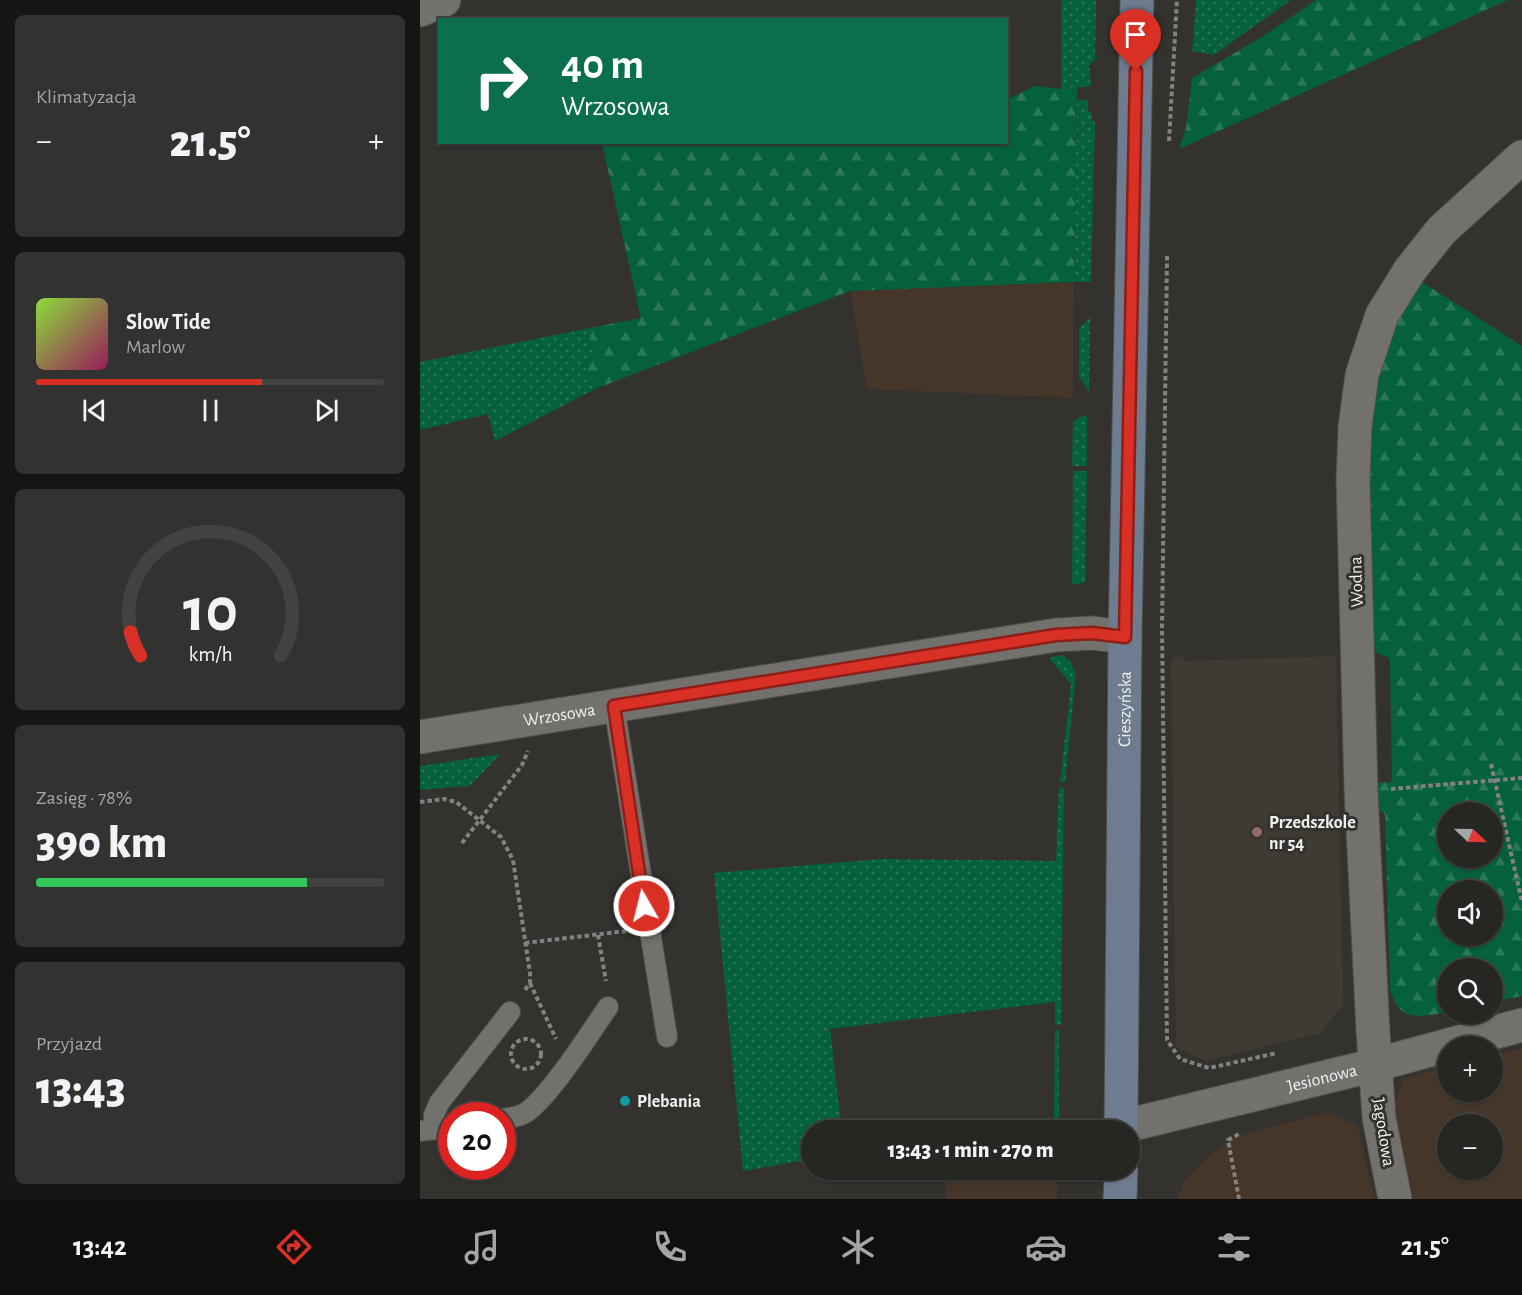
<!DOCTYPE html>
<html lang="pl">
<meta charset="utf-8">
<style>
body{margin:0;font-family:"Alegreya Sans",sans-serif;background:#323230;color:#f1f3f6;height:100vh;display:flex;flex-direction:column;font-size:22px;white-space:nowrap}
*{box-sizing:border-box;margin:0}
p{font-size:20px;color:#a4a5a6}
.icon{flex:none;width:33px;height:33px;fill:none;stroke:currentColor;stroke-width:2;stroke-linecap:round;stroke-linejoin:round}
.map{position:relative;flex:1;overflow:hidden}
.sheet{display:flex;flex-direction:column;gap:15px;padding:15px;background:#151513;width:420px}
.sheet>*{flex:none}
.banner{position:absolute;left:18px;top:18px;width:570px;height:126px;border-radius:0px;box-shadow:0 2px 4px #0004,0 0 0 2px #424341;background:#0b6e4f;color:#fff;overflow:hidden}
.needle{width:39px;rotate:112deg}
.fabs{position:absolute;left:1017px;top:802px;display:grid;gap:12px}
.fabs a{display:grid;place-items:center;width:66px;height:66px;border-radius:50%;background:#262623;box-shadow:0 2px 4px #0004,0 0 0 2px #424341;font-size:30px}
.speed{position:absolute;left:18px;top:1102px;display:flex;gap:12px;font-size:30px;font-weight:700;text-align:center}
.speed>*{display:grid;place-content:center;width:78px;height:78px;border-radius:50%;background:#262623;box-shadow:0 2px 4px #0004,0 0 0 2px #424341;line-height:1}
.speed .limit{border:9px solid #d22;background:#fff;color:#111}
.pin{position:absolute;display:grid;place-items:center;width:51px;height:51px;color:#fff;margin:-62px -26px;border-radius:50% 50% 50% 0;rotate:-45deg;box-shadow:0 0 6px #0007}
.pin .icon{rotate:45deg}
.me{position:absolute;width:66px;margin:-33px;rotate:352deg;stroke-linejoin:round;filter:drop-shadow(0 0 4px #0008)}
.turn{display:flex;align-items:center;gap:21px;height:126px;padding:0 24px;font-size:27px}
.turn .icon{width:78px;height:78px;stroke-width:2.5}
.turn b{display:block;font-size:42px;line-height:51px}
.big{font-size:45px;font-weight:800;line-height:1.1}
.sheet .card{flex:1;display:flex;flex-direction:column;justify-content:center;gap:9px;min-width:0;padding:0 21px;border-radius:9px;background:#323230}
.sheet .dial{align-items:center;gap:0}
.dial svg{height:156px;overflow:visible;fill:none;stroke:#424341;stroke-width:7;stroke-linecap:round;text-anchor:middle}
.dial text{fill:#f1f3f6;stroke:none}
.song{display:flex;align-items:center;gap:18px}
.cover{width:72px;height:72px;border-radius:9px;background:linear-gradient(135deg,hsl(90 70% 55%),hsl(330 70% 35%))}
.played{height:6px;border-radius:3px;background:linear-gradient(90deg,#d93025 65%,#424341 65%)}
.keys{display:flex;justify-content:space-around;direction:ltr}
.heat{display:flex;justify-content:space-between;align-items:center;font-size:33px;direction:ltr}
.charge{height:9px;border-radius:4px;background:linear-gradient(90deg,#34c759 78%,#424341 0)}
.trip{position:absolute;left:381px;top:1120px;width:339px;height:60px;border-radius:30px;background:#262623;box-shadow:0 2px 4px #0004,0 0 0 2px #424341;font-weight:800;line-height:60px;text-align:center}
.tab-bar{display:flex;height:96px;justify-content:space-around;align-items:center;background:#0f0f0e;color:#a4a5a6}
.tab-bar .icon{width:42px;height:42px}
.tab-bar .active{color:#d93025}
.tab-bar b{font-size:27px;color:#f1f3f6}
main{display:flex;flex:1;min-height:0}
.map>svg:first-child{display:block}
.commercial{fill:#453629;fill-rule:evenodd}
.built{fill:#3f3b32}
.grass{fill:url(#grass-dots)}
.forest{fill:url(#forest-firs);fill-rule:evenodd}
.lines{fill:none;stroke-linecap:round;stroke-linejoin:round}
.lane-casing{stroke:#4f4e4b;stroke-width:22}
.street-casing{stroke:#4f4e4b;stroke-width:35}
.secondary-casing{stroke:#4f4e4b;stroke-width:35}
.path{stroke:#838280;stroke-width:4;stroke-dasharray:4.5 3;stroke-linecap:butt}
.lane{stroke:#73716e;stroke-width:20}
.street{stroke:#73716e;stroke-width:33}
.secondary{stroke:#6d7c8e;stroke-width:33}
.route-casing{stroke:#8d1f18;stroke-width:15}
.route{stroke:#d93025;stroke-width:10}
.education-dot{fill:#8d6e63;stroke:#33322f;stroke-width:2}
.culture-dot{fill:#0f9aa8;stroke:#33322f;stroke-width:2}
.labels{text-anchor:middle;stroke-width:6;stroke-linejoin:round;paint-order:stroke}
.street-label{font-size:18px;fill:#f2f1ef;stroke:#33322f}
.poi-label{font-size:18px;font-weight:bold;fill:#f2f1ef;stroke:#33322f;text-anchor:start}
</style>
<main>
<section class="sheet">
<div class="card"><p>Klimatyzacja</p>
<div class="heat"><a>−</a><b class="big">21.5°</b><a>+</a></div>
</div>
<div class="card">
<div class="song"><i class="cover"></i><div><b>Slow Tide</b><p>Marlow</p></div></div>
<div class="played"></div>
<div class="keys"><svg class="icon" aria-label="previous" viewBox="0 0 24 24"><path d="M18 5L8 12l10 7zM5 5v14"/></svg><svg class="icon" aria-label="pause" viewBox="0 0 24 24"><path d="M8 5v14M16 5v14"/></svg><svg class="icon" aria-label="next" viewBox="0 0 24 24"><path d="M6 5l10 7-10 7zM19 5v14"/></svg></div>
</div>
<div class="card dial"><svg viewBox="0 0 100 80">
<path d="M14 69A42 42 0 1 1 86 69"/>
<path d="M14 69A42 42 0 0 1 9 57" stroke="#d93025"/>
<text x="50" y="56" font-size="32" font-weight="700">10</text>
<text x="50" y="72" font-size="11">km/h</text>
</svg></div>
<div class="card"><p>Zasięg · 78%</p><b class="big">390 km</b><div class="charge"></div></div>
<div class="card"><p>Przyjazd</p><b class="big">13:43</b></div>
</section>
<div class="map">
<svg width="1102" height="1199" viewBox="0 0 1102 1199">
<defs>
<pattern id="grass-dots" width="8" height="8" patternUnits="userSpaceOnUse" patternTransform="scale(1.5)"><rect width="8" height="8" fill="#05613d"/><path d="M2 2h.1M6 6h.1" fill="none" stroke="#2a7859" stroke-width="1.8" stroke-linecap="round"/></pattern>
<pattern id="forest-firs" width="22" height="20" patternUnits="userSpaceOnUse" patternTransform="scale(1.5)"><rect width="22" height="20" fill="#05613d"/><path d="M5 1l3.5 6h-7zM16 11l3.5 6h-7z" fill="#2a7859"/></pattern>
</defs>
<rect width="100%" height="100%" fill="#33322f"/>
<g class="commercial">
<path d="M654 282 653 398 447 389 430 291Z"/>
<path d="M1102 1048V1199H993L972 1108 983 1079 1027 1067 1028 1092H1072L1073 1055ZM1028 1125H1072V1170H1028Z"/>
<path d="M907 1112 938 1126 954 1199H757L763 1183 786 1158 815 1137Z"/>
<path d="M525 1170H637V1199H527Z"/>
</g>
<path class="built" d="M916 656 923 1004 901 1033 785 1061 756 1047 751 658 763 657V661Z"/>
<g class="grass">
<path d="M641 0H676L675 60 669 65 671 86 641 89Z"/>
<path d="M776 0H871L794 55 772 51Z"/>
<path d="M657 100H668V111L672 112V121L675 122 671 282H654Z"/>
<path d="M670 317 669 392 659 376V329Z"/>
<path d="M170 328 173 356 162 376 175 389 75 441 68 414 0 430V362Z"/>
<path d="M663 416H667V466H652L653 421Z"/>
<path d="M653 471H667L665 583 652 584Z"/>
<path d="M641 655 650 661 656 675 645 782H640L651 684 629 658Z"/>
<path d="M80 754 50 786 0 790V766Z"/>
<path d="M639 787 644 788 641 1024 635 1025V1002L410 1029 422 1131H392L391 1159 323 1171 294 873 461 859 636 861Z"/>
<path d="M635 1030H639V1117L634 1119Z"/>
</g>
<g class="forest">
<path d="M896 0H1088L759 149 766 128 772 78 840 38Z"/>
<path d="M614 86 641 89 657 86 654 282 430 291 175 389 162 376 173 356 170 328 221 318 182 143 586 142 587 100Z"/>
<path d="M1002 282 1102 346V996L1073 1002 1072 969H1028L1027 1012C1000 1017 980 1023 970 990L965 814 953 806 952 783 972 782 970 658 950 650C947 541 933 424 978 321 984 307 994 294 1002 282ZM1028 813H1072V858H1028ZM1028 891H1072V936H1028Z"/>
</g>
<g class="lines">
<g class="lane-casing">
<g id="lane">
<path d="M194 706 247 1037"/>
<path d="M82 1119C90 1118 98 1117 105 1113 129 1098 170 1033 188 1007"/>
<path d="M14 1129V1115L19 1103 90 1012"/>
<path d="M0 1131 32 1127"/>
</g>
</g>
<g class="street-casing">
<g id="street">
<path d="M0 10 24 0"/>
<path id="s1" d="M0 737 636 635 672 633 705 637"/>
<path id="s2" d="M701 1127 955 1065 1102 1025"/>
<path d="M975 1199 959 1118 953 1031 941 791 933 480 935 427 942 375 962 315 990 270 1021 231 1102 157"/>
</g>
</g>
<g class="secondary-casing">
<g id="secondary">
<path id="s3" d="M701 1131 705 637 717 0"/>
<path d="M700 1199 701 1170"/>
</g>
</g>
<g class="path">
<path d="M749 141 757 0"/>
<path d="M747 256 742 628 747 1040 760 1059 789 1068 857 1053"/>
<path d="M1071 764 1102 902"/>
<path d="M971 789 1102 778"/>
<path d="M0 802 24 799 36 802 81 837 93 860 110 973V982L104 992"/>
<path d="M42 843 102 765 108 751"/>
<path d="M178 935 186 981"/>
<path d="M105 943 206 931"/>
<path d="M110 983 136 1039"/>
<circle cx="106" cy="1054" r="15"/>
<path d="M819 1199 808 1140 821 1133"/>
</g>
<use href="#lane" class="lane"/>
<use href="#street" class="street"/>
<use href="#secondary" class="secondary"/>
</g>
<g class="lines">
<g class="route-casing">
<path id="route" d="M224 906 194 706 636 635 672 633 705 637 716 71"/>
</g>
<use href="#route" class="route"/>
</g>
<circle class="education-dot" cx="837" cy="832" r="6"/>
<circle class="culture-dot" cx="205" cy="1101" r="6"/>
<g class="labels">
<g class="street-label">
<text transform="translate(936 582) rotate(-92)" y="6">Wodna</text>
<text dy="6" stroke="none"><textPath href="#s3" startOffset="422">Cieszyńska</textPath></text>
<text dy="6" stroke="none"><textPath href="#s1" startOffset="141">Wrzosowa</textPath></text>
<text dy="6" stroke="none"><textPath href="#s2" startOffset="207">Jesionowa</textPath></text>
<text transform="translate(964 1132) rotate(81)" y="6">Jagodowa</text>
</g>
<g class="poi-label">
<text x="849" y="828">Przedszkole<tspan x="849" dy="21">nr 54</tspan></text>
<text x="217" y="1107">Plebania</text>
</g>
</g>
</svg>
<div class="fabs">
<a><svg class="needle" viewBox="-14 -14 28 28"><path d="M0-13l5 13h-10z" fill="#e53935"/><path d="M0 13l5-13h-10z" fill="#a4a5a6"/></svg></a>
<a><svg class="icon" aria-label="sound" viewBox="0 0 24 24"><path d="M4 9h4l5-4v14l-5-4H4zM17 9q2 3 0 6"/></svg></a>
<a><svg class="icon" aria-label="search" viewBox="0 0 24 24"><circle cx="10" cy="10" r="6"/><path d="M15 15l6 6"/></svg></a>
<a>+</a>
<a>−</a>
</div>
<div class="speed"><div class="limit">20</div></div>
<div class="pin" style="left:716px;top:71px;background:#d93025"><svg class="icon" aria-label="arrive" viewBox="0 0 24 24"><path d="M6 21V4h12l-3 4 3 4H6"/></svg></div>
<svg class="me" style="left:224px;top:906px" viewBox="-20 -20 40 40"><circle r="17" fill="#d93025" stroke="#fff" stroke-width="3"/><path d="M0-11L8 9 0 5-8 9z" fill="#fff"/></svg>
<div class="trip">13:43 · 1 min · 270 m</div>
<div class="banner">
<div class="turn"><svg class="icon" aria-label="right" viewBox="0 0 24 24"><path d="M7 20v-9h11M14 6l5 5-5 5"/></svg><div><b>40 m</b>Wrzosowa</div></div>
</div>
</div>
</main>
<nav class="tab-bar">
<b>13:42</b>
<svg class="icon active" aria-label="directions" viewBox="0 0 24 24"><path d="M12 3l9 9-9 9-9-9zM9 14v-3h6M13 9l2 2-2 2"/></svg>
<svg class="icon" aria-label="music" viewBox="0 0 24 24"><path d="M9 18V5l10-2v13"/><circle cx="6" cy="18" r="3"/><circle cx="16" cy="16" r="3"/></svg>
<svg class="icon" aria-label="phone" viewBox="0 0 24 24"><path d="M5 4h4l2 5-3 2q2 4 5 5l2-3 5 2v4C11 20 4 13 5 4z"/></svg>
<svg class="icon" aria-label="climate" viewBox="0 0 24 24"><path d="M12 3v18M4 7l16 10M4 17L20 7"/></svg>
<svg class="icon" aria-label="car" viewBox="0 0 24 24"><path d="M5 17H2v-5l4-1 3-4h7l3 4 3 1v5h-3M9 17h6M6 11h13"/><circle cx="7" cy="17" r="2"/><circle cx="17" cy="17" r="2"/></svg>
<svg class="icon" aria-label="filters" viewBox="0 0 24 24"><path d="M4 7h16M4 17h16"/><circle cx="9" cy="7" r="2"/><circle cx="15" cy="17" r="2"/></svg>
<b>21.5°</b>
</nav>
